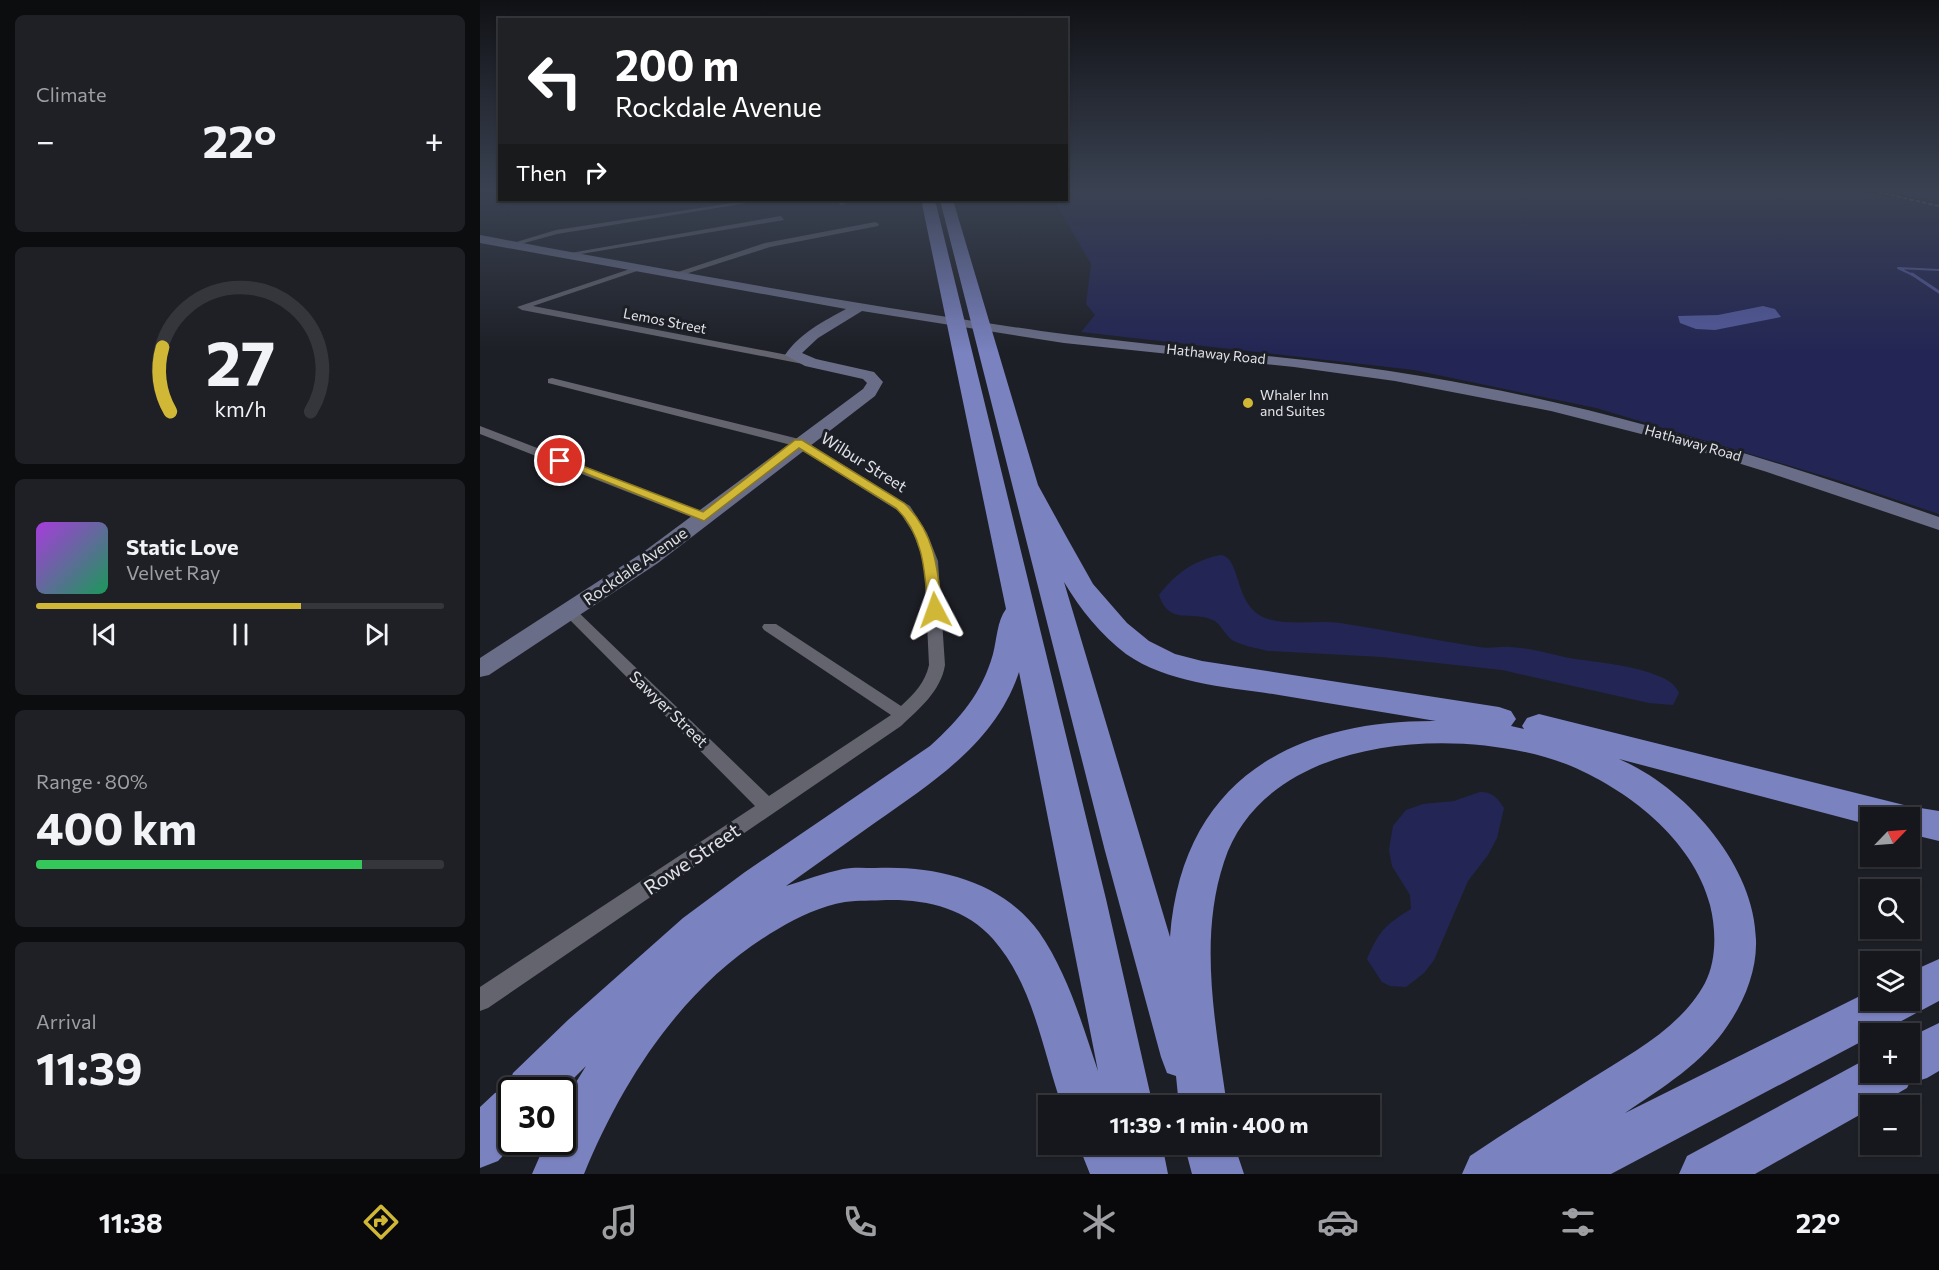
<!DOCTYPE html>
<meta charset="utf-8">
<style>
body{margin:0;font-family:Commissioner,sans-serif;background:#1f2025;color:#f1f3f6;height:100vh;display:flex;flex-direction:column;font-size:22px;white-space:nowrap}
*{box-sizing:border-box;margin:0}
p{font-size:20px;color:#9e9fa3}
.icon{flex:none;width:33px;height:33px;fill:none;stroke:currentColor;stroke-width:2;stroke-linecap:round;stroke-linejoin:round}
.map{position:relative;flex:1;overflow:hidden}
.panel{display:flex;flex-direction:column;gap:15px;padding:15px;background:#0c0d0f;width:480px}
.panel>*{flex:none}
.top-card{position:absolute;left:18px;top:18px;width:570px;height:183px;border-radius:0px;box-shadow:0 2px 4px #0004,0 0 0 2px #35363b;background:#202124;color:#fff;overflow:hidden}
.needle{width:39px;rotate:65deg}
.buttons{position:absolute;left:1380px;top:807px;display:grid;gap:12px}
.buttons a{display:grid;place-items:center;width:60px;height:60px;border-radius:0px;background:#16171c;box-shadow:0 2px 4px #0004,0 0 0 2px #35363b;font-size:30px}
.speed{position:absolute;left:18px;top:1077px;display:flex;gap:12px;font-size:30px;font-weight:700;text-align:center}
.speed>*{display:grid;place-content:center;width:78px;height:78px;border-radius:50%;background:#16171c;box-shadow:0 2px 4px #0004,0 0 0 2px #35363b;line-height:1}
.speed .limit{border:3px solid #111;border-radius:9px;background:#fff;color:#111}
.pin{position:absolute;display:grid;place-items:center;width:51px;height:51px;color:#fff;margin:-26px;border:3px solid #fff;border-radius:50%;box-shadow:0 2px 6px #0007}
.me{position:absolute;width:66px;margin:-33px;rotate:356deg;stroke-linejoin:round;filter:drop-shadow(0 0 4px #0008)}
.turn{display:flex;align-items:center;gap:21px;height:126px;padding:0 18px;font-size:27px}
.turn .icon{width:78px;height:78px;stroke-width:2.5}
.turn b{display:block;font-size:42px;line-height:51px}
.then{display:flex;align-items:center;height:57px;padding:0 18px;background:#0003;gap:12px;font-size:22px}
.big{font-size:45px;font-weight:700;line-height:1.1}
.panel .tile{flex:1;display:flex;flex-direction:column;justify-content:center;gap:9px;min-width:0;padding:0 21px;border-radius:9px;background:#1f2025}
.panel .dial{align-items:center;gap:0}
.dial svg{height:156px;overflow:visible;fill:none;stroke:#35363b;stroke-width:7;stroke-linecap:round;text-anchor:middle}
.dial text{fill:#f1f3f6;stroke:none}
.song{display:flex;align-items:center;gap:18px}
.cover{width:72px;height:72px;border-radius:9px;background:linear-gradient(135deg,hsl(280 70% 55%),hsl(150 70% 35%))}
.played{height:6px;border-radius:3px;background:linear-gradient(90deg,#d1b736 65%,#35363b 65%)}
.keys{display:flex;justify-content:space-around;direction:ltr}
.heat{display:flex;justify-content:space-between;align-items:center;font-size:33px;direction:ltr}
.charge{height:9px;border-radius:4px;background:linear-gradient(90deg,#34c759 80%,#35363b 0)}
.trip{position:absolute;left:558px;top:1095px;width:342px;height:60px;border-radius:0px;background:#16171c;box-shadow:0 2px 4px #0004,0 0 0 2px #35363b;font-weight:700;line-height:60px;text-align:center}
.tabs{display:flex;height:96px;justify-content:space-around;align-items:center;background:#09090b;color:#9e9fa3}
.tabs .icon{width:42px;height:42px}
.tabs .selected{color:#d1b736}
.tabs b{font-size:27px;color:#f1f3f6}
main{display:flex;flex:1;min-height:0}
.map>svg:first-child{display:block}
.green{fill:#232654}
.water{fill:#53599d}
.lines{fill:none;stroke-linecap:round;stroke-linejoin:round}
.stream-far1{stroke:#53599d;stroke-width:2}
.stream{stroke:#53599d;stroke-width:3}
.minor{fill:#63646e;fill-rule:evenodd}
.secondary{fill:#6a6d87;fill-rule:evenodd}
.motorway{fill:#7a82c0;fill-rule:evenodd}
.rail{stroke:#7d7f85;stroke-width:2;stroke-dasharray:4.5 2;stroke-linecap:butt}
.route{fill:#d1b736;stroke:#887723;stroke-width:1.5}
.poi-dot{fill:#d1b736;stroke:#1d1f26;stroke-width:2}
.labels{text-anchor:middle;stroke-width:6;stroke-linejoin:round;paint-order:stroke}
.far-street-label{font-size:14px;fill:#e1e2e7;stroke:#1d1f26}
.far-poi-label{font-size:14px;fill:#e1e2e7;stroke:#1d1f26;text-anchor:start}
.street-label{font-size:16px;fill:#e1e2e7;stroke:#1d1f26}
.near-street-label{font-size:20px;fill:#e1e2e7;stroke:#1d1f26}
</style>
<main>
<section class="panel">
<div class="tile"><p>Climate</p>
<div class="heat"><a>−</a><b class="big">22°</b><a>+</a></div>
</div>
<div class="tile dial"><svg viewBox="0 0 100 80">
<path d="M14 69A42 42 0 1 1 86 69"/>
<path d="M14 69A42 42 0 0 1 10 36" stroke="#d1b736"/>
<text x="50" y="56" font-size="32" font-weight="700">27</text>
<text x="50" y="72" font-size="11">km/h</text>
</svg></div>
<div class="tile">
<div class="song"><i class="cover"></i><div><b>Static Love</b><p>Velvet Ray</p></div></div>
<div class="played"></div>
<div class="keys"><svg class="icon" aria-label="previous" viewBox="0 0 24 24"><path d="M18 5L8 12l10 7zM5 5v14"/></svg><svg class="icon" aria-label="pause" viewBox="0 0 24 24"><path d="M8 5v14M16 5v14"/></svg><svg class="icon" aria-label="next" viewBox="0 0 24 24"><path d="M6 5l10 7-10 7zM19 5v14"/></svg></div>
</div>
<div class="tile"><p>Range · 80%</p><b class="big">400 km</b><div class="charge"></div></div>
<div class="tile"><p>Arrival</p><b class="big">11:39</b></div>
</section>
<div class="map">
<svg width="1459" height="1174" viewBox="0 0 1459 1174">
<rect width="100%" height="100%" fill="#1d1f26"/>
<g class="green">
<path d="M587 189H1369L1459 206V514L1354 479 1116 408 934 370 601 332 615 315 606 304 611 264 574 200H586Z"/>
<path d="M1399 189H1459V204Z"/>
<path d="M741 555C762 558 753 608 788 619 811 626 837 620 860 623 907 630 953 640 999 647 1010 649 1021 646 1031 647 1050 648 1070 654 1089 658 1120 663 1159 665 1187 680 1192 683 1197 688 1199 693L1193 705 1169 703 1022 670 902 657 788 651C777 648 762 646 752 640 745 635 741 624 733 620 711 610 689 626 679 595 695 574 714 560 741 555Z"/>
<path d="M1000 792C1013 792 1017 798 1024 808L1017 838 1008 855 988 881 954 960 944 973 926 987 910 986 902 982 887 959C899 931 905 925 931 909L930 895 912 866 909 850 913 826 926 810 943 804 974 801Z"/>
</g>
<path class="water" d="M1283 306 1295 309 1301 317 1235 330 1216 329 1200 323 1198 316 1238 315Z"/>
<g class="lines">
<path class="stream-far1" d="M1435 276 1418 268 1459 270"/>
<path class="stream" d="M1432 274 1459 292"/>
<g class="minor">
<path d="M272 200H286L77 234 30 247 26 245 76 230Z"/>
<path d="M352 200H361L366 203 362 205Z"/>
<path d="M301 216 304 220 83 257 79 255Z"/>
<path d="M395 222 399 224 398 226 290 247 196 277 189 275 285 243Z"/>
<path d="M156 267 163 269 53 306 323 358 328 361 323 364 42 310 37 307Z"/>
<path d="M72 378 323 440 430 506 447 533 458 561 465 665C461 691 439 709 421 726L8 1008 0 1011V987L275 806 85 615 82 612 85 609H95L289 796 411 715 284 630 282 627 284 624H296L421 706C434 694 445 683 449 665L444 561 433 533 420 512 315 446 68 383V379Z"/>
<path d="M0 426 229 514 231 517 229 520H219L0 434Z"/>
</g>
<path class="secondary" d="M0 235C186 270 373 304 561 331 689 349 819 355 947 377 1122 406 1292 459 1459 517V530L1287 472 1177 438 1071 411 915 381 814 367 584 343 382 311 338 338 322 353 336 359 394 372 403 382 395 396 178 563 9 675 0 677V658L162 553 383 389 387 383 383 379 325 366 305 355C320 333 344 321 366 309L0 243Z"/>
<g class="motorway">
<path d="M449 200 456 204 626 899 673 1106H582C562 1049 554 986 513 939 486 908 445 899 406 900 393 901 378 900 365 902 341 906 318 917 298 929 205 983 144 1077 104 1174H52L66 1142H82V1105L106 1066 82 1090H32V1142H36L18 1161 0 1168V1107L15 1093 27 1088 33 1073 88 1020 203 918 265 872 450 746C480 719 502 693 513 654 517 639 517 621 526 609L442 204ZM539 672 618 1071C602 1024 588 974 559 932 522 881 456 865 395 868 385 868 374 867 363 869 344 873 325 880 306 886 336 865 366 843 396 822 453 782 516 742 539 672Z"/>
<path d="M460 200H473L558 485 586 536 613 584 647 623 669 641 695 654 722 661 1019 707 1031 711 1036 719 1031 726 1044 729 1042 726 1047 718 1059 714 1428 806 1459 811V841L1430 834V818H1390V825L1139 759C1205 787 1275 865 1276 940 1277 970 1265 1000 1248 1025 1223 1063 1182 1088 1145 1113L1390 991V1000H1430V972L1459 959V1001L1397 1034H1390V1037L1131 1174H982L990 1156C1029 1130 1069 1105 1109 1080 1150 1054 1201 1028 1225 983 1237 960 1236 929 1230 905 1213 839 1146 788 1086 764 979 724 785 734 744 862 718 940 736 1027 747 1106H699L696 1076 687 1073 681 1057 625 851ZM584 582C600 609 621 635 646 654 689 684 749 687 799 695 851 704 904 712 956 721 811 720 702 781 690 937Z"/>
<path d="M1459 1023V1071L1447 1078 1429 1084 1427 1088 1396 1106H1390V1109L1275 1174H1199L1207 1156 1390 1057V1072H1430V1037Z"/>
<path d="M598 1144H682L688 1174H610Z"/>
<path d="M704 1144H754L764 1174H712Z"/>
</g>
<path class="rail" d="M1385 189 1459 206"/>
</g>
<linearGradient id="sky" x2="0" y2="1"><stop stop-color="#101115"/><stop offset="0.54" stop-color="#3a4252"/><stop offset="1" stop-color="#3a4252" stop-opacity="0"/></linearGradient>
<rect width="1459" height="353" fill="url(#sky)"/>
<path class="route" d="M315 440H322L424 503C455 532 458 570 462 610L460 613H450L448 610C445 573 444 535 416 508L319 448 224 521 75 461 80 458 84 459 223 512Z"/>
<circle class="poi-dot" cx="768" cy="403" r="6"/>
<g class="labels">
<g class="far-street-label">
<text transform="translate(185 321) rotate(11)" y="5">Lemos Street</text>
<text transform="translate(736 354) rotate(6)" y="5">Hathaway Road</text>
<text transform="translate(1213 443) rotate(16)" y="5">Hathaway Road</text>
</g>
<g class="far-poi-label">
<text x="780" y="400">Whaler Inn<tspan x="780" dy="16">and Suites</tspan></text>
</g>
<g class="street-label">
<text transform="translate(384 462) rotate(32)" y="6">Wilbur Street</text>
<text transform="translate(155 566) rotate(-35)" y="6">Rockdale Avenue</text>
<text transform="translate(189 709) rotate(44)" y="6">Sawyer Street</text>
</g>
<g class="near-street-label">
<text transform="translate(212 859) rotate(-34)" y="7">Rowe Street</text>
</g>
</g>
</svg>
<div class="buttons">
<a><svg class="needle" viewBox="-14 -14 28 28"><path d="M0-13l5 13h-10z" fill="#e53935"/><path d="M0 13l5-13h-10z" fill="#9e9fa3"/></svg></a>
<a><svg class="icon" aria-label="search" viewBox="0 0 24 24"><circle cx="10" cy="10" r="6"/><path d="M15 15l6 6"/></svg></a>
<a><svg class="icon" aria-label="layers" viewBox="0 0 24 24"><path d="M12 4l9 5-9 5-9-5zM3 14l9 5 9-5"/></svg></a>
<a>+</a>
<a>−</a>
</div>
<div class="speed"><div class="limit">30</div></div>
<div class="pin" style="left:80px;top:461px;background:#d93025"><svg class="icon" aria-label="arrive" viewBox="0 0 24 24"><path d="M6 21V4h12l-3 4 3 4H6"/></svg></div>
<svg class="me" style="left:455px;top:610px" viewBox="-20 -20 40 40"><path d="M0-17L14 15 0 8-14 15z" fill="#d1b736" stroke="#fff" stroke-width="4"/></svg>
<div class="trip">11:39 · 1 min · 400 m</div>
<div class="top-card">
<div class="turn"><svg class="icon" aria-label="left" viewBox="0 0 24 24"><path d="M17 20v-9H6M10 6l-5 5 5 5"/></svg><div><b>200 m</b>Rockdale Avenue</div></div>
<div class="then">Then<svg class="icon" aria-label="right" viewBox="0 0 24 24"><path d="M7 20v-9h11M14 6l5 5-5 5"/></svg></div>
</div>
</div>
</main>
<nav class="tabs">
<b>11:38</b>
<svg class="icon selected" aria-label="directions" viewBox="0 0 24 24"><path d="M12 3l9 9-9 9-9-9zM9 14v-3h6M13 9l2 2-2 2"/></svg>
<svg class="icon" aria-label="music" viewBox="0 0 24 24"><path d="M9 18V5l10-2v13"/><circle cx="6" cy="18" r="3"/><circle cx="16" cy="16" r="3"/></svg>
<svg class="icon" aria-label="phone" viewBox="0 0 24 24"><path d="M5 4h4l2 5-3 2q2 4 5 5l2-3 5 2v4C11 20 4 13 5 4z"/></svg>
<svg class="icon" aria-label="climate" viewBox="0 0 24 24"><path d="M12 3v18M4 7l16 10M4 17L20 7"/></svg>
<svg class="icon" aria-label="car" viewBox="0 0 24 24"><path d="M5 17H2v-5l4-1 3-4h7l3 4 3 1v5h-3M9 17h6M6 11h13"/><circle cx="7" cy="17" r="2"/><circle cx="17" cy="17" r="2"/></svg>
<svg class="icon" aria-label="filters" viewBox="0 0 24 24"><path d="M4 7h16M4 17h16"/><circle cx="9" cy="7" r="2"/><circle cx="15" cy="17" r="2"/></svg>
<b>22°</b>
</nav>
